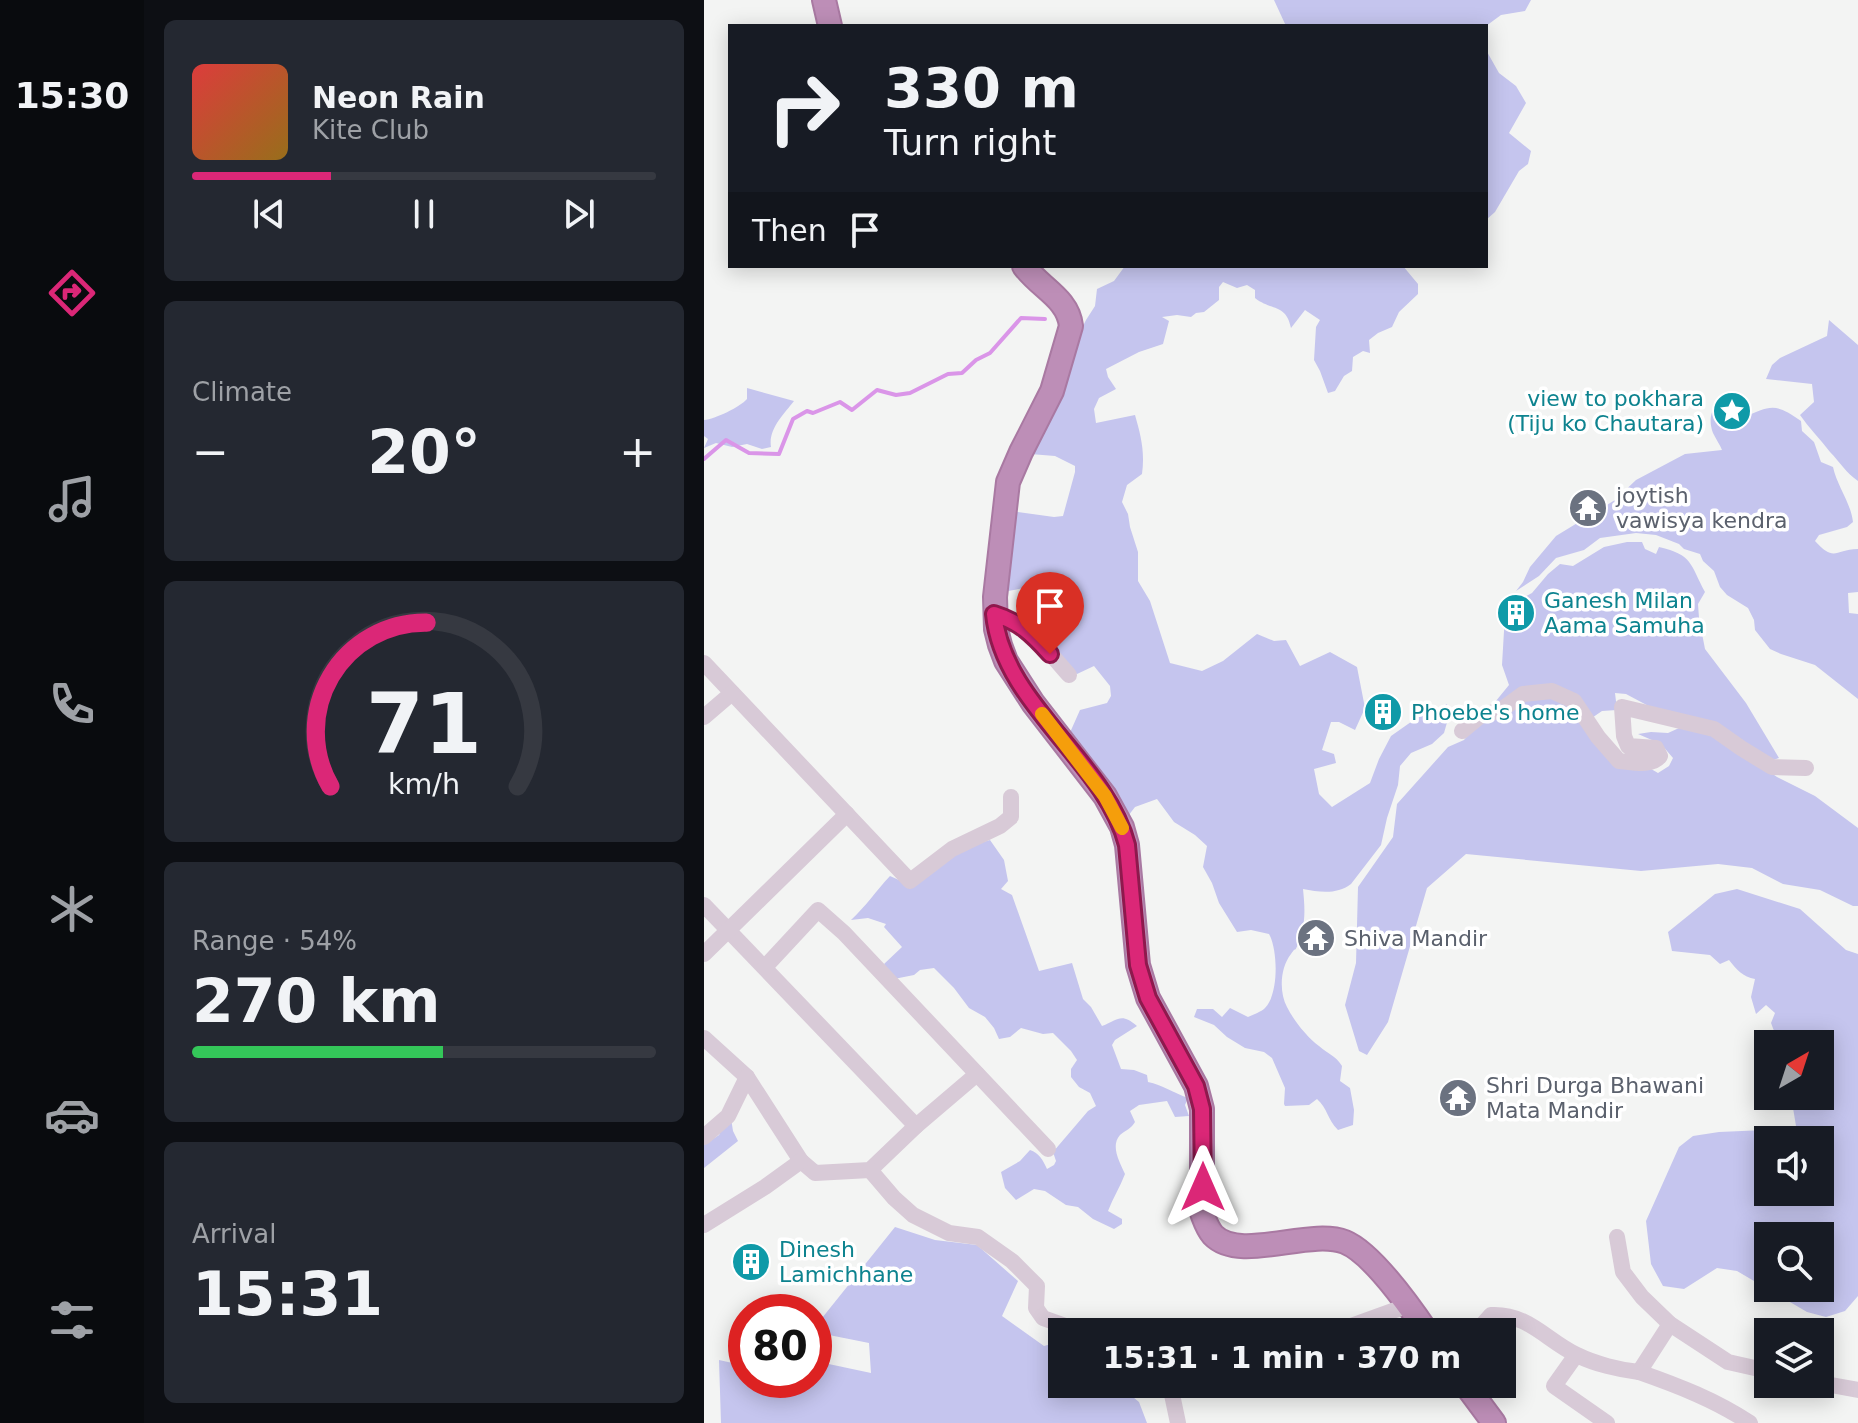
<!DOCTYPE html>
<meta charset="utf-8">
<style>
body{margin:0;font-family:"DejaVu Sans",sans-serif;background:#242831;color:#f1f3f6;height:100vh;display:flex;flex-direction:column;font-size:30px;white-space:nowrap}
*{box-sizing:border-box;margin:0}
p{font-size:26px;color:#9ea1a6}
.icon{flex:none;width:44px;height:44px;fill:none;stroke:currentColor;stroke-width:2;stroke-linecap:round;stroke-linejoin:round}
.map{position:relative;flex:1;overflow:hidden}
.sheet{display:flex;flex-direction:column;gap:20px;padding:20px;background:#0d0f14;width:560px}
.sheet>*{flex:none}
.top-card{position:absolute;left:24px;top:24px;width:760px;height:244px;border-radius:0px;box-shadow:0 4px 20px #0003;background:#171b24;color:#f1f3f6;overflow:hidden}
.needle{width:52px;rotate:39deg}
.tools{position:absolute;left:1050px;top:1030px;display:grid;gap:16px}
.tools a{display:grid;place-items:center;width:80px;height:80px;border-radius:0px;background:#171b24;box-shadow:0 4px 20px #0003;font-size:40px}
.speed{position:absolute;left:24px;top:1294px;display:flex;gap:16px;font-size:40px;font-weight:700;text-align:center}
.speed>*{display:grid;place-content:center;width:104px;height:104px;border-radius:50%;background:#171b24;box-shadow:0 4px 20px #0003;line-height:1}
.speed .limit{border:12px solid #d22;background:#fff;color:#111}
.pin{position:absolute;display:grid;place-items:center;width:68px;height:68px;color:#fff;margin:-82px -34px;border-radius:50% 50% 50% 0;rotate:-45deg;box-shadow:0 0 8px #0007}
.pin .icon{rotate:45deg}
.me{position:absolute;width:88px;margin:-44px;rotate:0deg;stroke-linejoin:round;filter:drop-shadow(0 0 6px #0008)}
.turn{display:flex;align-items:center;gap:28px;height:168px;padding:0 24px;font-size:36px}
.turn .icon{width:104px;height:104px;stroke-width:2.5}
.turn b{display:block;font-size:56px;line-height:68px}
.then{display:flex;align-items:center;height:76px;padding:0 24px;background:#0003;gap:16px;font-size:30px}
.big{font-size:60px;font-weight:800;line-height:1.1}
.sheet .card{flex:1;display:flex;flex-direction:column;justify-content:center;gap:12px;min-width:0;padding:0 28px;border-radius:12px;background:#242831}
.sheet .dial{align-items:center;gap:0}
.dial svg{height:208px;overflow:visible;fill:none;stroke:#363941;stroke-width:7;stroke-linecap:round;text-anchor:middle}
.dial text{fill:#f1f3f6;stroke:none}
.song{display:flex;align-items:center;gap:24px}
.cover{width:96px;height:96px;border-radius:12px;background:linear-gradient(135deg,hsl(0 70% 55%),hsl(40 70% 35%))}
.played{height:8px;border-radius:4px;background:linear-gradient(90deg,#db2777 30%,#363941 30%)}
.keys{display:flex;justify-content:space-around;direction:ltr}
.heat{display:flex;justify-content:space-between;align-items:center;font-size:44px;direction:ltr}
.charge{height:12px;border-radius:6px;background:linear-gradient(90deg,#34c759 54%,#363941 0)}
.trip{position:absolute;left:344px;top:1318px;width:468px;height:80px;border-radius:0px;background:#171b24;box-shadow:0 4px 20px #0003;font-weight:800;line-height:80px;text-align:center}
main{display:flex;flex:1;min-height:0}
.menu{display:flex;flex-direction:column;width:144px;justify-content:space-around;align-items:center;background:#090b0e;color:#9ea1a6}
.menu .icon{width:56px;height:56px}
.menu .on{color:#db2777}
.menu b{font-size:36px;color:#f1f3f6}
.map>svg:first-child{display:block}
.green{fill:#c5c5ee;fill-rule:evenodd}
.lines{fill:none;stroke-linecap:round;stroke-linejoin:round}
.stream{stroke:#da95e8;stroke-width:4}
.highway-casing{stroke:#a979a2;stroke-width:26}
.minor{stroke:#d8cad7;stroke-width:16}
.highway{stroke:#bd8eb7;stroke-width:22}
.route-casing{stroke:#8e194d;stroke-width:20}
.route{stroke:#db2777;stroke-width:14}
.slow{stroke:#f59e0b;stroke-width:14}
.labels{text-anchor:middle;stroke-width:7;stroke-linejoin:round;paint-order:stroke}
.culture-label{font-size:22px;fill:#0d838f;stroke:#fff;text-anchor:start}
.worship-label{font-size:22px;fill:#5b616d;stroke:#fff;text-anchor:start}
</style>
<main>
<nav class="menu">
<b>15:30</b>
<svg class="icon on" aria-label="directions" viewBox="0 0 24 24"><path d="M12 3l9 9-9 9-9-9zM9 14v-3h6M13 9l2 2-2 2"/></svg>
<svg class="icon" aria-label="music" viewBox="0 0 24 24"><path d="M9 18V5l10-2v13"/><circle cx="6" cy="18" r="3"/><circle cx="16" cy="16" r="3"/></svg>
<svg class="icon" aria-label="phone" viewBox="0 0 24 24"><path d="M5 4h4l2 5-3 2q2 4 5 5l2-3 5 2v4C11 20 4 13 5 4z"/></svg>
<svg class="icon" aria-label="climate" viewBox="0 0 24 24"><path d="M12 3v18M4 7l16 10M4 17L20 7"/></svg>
<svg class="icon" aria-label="car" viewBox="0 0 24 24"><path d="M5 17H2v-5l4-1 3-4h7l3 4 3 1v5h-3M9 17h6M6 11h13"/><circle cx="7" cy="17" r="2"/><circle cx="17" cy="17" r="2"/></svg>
<svg class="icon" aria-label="filters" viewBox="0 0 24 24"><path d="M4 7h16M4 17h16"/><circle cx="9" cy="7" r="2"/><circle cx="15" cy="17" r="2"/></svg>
</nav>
<section class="sheet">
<div class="card">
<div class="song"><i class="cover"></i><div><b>Neon Rain</b><p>Kite Club</p></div></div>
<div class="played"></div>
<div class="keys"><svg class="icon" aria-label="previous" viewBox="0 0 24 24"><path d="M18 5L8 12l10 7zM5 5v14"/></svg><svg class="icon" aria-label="pause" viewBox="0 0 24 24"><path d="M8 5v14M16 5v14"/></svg><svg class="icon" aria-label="next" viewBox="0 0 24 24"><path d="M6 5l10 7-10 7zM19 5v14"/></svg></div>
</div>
<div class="card"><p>Climate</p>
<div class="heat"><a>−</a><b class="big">20°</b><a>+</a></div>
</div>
<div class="card dial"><svg viewBox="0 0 100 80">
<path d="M14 69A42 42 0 1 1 86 69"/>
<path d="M14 69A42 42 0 0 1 51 6" stroke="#db2777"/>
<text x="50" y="56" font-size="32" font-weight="700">71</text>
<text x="50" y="72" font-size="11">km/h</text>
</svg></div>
<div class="card"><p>Range · 54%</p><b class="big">270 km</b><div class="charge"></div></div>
<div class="card"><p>Arrival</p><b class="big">15:31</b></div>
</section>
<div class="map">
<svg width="1154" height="1423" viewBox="0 0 1154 1423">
<rect width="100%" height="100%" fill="#f3f4f3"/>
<g class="green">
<path d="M570 0H827L821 11 797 15 782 26H582Z"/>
<path d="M782 50 795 73 812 86 822 103 805 133 827 151 824 164 815 171 791 212 782 220Z"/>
<path d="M421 266H699L714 284V294L695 312 688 327 674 333 665 340 666 353 659 351 649 357 648 371 640 376 631 391 624 393 616 371 610 360 612 327 616 320 601 310 587 328C582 303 567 311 551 298V290L543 285 533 288 519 282 515 287V300L500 312 492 313 487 317 473 315 458 317 465 321 459 344 435 352 402 369 404 377 412 389 395 398 390 409 392 423 431 415C437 436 441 452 438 474L423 485 418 502 424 514 426 527 434 552V581L446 601 466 663 498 671 519 661 553 634 570 641 582 640 596 666 626 652 653 667 661 708 651 730 635 722H627L618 750 630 754 632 763 610 769 615 794 628 807 666 783 675 759 687 736 714 717 743 704 744 719 740 733 728 744 707 753 696 766 694 785 683 818 677 845 647 884C633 895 615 892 599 889 601 909 602 924 594 944 590 954 593 945 587 954 576 968 575 992 583 1007 590 1021 603 1037 615 1046 624 1054 631 1055 638 1066L636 1081 646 1088 650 1110 649 1125 634 1130C623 1119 624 1109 613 1099L605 1105 581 1106 580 1104 581 1088 568 1058 560 1052 541 1048 523 1037 510 1025 490 1017 493 1009H509L518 1017 526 1008 544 1017C550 1014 557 1012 561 1008 575 994 574 950 565 934L547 930 533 932 515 903 508 883 499 867 503 846 491 835 470 822 453 799 431 807 421 820 364 737 376 710 403 703 407 696 406 686 390 666 373 674C362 668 359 659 352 649 343 637 330 627 324 613L346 601 343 592 336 585 304 591 303 577 307 511 350 517 359 516 371 472V466L351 456 326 454 367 350 382 320 391 306 393 289 410 281Z"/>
<path d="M1125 320 1154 345V481C1142 473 1136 462 1126 452 1116 439 1105 428 1096 415L1110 402 1108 384 1062 379 1068 365 1076 358 1123 336Z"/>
<path d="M43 388 90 401C80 414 64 429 67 447L58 449 43 444 28 447 12 443 0 448 4 439 0 436V420C11 419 36 407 43 399Z"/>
<path d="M1031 395 1040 403 1038 418C1067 406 1070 402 1097 421L1098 431 1110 442 1117 462 1129 467C1133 486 1147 503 1149 522L1143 527 1115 535 1111 541C1131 563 1131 549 1154 549V592L1144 593 1145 613 1154 614V699L1111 665 1077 654 1066 649 1051 630 1050 620 1044 608 1023 595 1016 587 1010 571 999 561 996 554 980 549 975 544 952 535 932 533 896 538 880 550 852 558 835 576 812 591 819 582 826 567 852 536 911 500 932 480 981 454 1018 450C1016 445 1012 439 1009 433 1002 415 1011 398 1031 395Z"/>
<path d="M923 542H938L941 549 952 554 955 547C989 555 986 564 1001 592L994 604 995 618 1001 649 1042 703 1075 758 1063 762 1043 749 1015 725 952 710 922 694 911 693 913 710 898 711 879 724 896 744 907 761 922 766H942L954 773 965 766 969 758 957 744 934 734 947 732 964 733 984 724 1009 731 1073 777 1111 796 1154 828V906H1149L1116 890 1079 884 1048 868 1014 864 937 871 762 854 723 888 684 1022 663 1055 655 1051 641 1005 652 963 654 887 689 837 693 804 744 747 760 740 805 685 798 665 801 614 813 601 828 593 844 574 856 564 869 566 900 547Z"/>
<path d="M286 840 300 860 304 881 297 889 308 895 335 971 368 963 379 999 387 1007 398 1026C414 1020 417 1012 433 1026L411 1040 408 1045 417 1069 430 1070 443 1075 444 1082C458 1085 470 1093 484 1098L481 1105 485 1116 471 1117 463 1101 435 1105 426 1111 431 1122C427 1129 422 1130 416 1135 406 1146 416 1163 421 1174 416 1187 409 1198 404 1211L418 1219V1224L410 1229 389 1219 374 1207 362 1205 341 1191 330 1189 312 1200 301 1188 297 1172 316 1161 326 1150C335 1153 339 1160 343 1169L350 1165 352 1161 349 1152 384 1111 392 1106 386 1093 375 1087 367 1077V1069L373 1060 367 1051 349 1033 339 1034 317 1028 306 1037 295 1039 290 1028 281 1017 265 1008 250 988 230 968 216 970 210 975 190 979 180 964 198 947 180 927 182 924 164 918 147 920C162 906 172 891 186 876L206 885 249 851Z"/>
<path d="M1033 889 1096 909 1142 950 1154 954V1296L1141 1311 1122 1317 1103 1312 1033 1271 1013 1268 980 1289 959 1286 947 1264 942 1221 975 1147 989 1136 1015 1132 1061 1130 1092 1126 1087 1096H1116V1044H1075L1067 1023 1071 1013 1062 1005 1052 1014 1047 997 1051 979C1039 977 1032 969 1025 960L1016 964 1006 955 968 951 964 932 1011 894ZM1064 1140H1116V1192H1064ZM1064 1236H1116V1288H1064Z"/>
<path d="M26 1112 29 1131 34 1141 0 1168V1145L15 1135Z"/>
<path d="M191 1227 231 1240 273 1245 314 1281 298 1316 340 1346 358 1341V1384H413L435 1402 443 1423H17L15 1360 42 1366V1380H110V1370L120 1363 167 1373 165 1343 110 1332V1328Z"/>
</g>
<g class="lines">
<path class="stream" d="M0 459 22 440 45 453 75 454 89 419 103 411 109 413 136 402 148 410 173 390 192 395 206 393 244 374 258 373 272 360 286 353 317 318 341 319"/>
<g class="highway-casing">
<g id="highway">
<path d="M120 0 126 26"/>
<path d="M320 266C336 288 364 298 367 326L348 391 317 452 304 482 291 597 292 629 296 645 302 661 329 703 401 796 418 827 423 845 434 965 444 998 492 1086 498 1109V1213C501 1221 503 1228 509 1235 536 1263 605 1228 641 1242 668 1253 706 1307 723 1332"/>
<path d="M761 1384 790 1423"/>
</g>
</g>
<g class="minor">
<path d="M290 614C326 626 341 648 365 675"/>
<path d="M0 663 206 881 248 849 296 826 307 817V797"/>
<path d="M0 717 28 693"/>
<path d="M758 731 776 716 797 710 819 694 848 691 870 701 894 737 915 761C928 762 948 767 956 756L952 748 924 746 920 736 918 707 1010 729 1037 748 1068 767 1102 768"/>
<path d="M0 905 212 1126"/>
<path d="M0 954 143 814"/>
<path d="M61 967 114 910 140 933 344 1149"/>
<path d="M0 1038 43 1077 97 1161 111 1173 166 1170 212 1126 273 1074"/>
<path d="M0 1137 24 1116 43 1077"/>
<path d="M166 1170 190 1198 209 1215 245 1233 274 1237 308 1261 333 1286 332 1308 339 1318 378 1332"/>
<path d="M0 1225 61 1187 97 1161"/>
<path d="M913 1237 919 1272 938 1297 966 1324 1024 1362 1064 1371"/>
<path d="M520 1332H523"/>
<path d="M609 1332 647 1326 705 1305"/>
<path d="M772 1332 787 1315C824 1313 843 1341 873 1355 891 1364 916 1370 935 1372L966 1324"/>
<path d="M872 1355 850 1386 903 1423"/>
<path d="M935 1372C975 1386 1011 1400 1046 1423"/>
<path d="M1116 1383 1154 1390"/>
<path d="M468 1384 466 1385 474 1423"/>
</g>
<use href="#highway" class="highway"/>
</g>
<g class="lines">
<g class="route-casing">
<path id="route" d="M346 654C328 634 316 622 290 614 299 705 401 760 423 845L434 965 444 998 492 1086 498 1109 499 1187"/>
</g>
<use href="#route" class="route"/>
<path class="slow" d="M338 714 401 796 418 828"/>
</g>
<defs>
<g id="sight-disc" transform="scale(2)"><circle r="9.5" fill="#0f9aa8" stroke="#fff"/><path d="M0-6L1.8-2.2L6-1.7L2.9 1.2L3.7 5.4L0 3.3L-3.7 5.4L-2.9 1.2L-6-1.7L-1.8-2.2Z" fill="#fff"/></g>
<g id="temple-disc" transform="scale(2)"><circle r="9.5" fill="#6b7280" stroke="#fff"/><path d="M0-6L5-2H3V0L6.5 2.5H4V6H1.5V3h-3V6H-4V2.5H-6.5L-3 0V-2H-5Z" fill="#fff"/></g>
<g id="building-disc" transform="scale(2)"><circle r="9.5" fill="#0f9aa8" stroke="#fff"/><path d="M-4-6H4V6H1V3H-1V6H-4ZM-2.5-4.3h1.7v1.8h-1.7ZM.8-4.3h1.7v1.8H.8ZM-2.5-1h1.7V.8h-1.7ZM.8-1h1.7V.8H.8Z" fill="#fff"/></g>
</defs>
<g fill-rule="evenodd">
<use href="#sight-disc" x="1028" y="411"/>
<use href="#temple-disc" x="884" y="508"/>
<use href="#building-disc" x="812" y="613"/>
<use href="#building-disc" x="679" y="712"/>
<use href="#temple-disc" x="612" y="938"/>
<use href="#temple-disc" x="754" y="1098"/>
<use href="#building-disc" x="47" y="1262"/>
</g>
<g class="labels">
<g class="culture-label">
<text x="1000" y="406" text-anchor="end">view to pokhara<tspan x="1000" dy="25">(Tiju ko Chautara)</tspan></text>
<text x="840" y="608">Ganesh Milan<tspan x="840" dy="25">Aama Samuha</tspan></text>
<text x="707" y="720">Phoebe's home</text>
<text x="75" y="1257">Dinesh<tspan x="75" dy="25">Lamichhane</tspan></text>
</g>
<g class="worship-label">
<text x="912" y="503">joytish<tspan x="912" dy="25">vawisya kendra</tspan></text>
<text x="640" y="946">Shiva Mandir</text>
<text x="782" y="1093">Shri Durga Bhawani<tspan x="782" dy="25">Mata Mandir</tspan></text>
</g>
</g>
</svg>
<div class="tools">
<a><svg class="needle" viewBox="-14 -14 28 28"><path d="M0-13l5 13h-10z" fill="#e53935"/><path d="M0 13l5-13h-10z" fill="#9ea1a6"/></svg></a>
<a><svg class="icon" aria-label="sound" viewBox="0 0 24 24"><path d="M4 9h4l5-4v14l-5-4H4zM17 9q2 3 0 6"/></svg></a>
<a><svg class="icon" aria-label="search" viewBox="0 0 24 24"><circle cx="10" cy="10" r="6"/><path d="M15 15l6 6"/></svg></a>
<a><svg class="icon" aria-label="layers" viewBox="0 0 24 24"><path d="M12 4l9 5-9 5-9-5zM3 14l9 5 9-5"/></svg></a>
</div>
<div class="speed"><div class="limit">80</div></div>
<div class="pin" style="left:346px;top:654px;background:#d93025"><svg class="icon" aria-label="arrive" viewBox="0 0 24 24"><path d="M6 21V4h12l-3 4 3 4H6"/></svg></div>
<svg class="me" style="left:499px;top:1187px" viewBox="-20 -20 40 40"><path d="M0-17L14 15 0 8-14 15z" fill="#db2777" stroke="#fff" stroke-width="4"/></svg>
<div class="trip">15:31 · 1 min · 370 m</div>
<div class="top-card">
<div class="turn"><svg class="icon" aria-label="right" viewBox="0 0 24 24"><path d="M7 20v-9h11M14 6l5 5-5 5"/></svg><div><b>330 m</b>Turn right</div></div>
<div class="then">Then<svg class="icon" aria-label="arrive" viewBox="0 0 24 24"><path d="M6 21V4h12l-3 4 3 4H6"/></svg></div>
</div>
</div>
</main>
